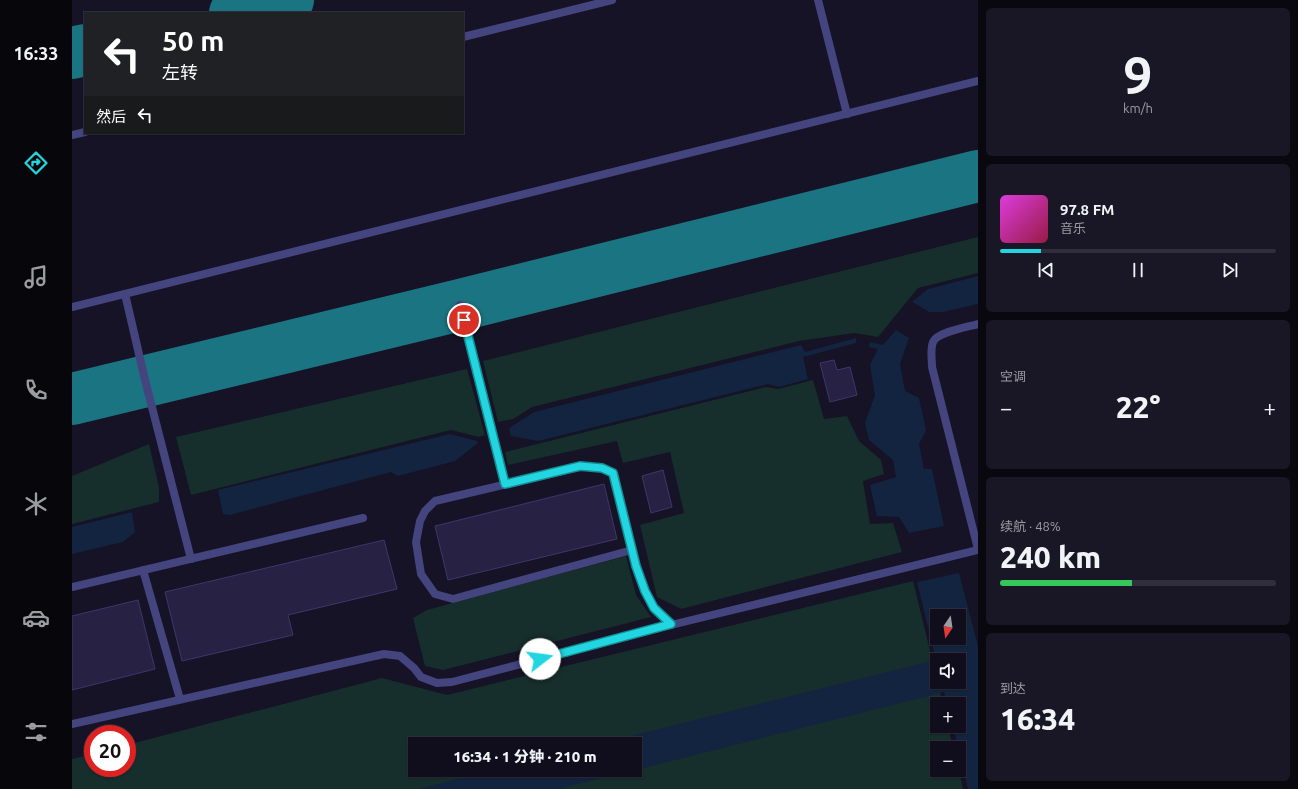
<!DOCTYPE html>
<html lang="zh">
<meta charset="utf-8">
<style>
body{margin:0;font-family:Ubuntu,"Noto Sans SC",sans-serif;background:#191725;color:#f1f3f6;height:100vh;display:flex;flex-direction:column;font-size:15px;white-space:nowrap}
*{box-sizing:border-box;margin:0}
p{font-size:13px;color:#9c9ca3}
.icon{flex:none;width:22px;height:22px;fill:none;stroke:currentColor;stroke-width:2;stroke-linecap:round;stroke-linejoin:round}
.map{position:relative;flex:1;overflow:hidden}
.panel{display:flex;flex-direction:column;gap:8px;padding:8px;background:#09080f;width:320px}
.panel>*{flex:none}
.top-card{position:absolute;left:12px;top:12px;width:380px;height:122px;border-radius:0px;box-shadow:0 1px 3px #0004,0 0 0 1px #302e3b;background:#202124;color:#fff;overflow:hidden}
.needle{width:26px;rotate:193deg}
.fabs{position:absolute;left:858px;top:609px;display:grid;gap:8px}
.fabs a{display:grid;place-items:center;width:36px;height:36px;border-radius:0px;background:#100e1c;box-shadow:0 1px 3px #0004,0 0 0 1px #302e3b;font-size:20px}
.speed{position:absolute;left:12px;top:725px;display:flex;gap:8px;font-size:20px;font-weight:700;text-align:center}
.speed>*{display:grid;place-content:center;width:52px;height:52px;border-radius:50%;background:#100e1c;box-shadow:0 1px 3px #0004,0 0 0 1px #302e3b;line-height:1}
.speed .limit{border:6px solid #d22;background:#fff;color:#111}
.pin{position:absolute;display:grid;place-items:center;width:34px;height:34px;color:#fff;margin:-17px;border:2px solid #fff;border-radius:50%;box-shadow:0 1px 4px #0007}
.me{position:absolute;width:44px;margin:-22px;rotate:75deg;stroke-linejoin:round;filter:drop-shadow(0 0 3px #0008)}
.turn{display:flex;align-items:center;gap:14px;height:84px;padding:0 12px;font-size:18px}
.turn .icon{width:52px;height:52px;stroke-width:2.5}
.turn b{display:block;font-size:28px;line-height:34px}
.then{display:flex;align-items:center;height:38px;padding:0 12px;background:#0003;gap:8px;font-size:15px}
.big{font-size:30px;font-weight:800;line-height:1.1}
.panel .tile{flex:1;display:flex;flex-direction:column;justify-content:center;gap:6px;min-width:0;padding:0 14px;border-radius:6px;background:#191725}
.panel .dial{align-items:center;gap:0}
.dial b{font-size:52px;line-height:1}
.song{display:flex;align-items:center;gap:12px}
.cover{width:48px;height:48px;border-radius:6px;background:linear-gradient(135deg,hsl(300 70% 55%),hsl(340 70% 35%))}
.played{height:4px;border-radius:2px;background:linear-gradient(90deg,#21d6e0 15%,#302e3b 15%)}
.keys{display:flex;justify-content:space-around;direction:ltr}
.heat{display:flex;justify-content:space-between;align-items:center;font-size:22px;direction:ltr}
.charge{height:6px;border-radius:3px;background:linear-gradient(90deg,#34c759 48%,#302e3b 0)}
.trip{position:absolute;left:336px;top:737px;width:234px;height:40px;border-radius:0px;background:#100e1c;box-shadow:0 1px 3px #0004,0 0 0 1px #302e3b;font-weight:800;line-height:40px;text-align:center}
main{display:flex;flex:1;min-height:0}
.tab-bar{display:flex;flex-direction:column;width:72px;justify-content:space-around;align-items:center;background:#06060b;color:#9c9ca3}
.tab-bar .icon{width:28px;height:28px}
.tab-bar .active{color:#21d6e0}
.tab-bar b{font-size:18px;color:#f1f3f6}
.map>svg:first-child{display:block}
.green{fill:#162e2c;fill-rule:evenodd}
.water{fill:#12243f;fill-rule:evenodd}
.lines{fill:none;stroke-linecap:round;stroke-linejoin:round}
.taxiway{stroke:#1b7482;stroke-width:52}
.building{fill:#272143;stroke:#3f366c}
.service{stroke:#44447e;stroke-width:8}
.route-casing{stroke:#158b92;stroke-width:10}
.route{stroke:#21d6e0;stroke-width:7}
</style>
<main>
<nav class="tab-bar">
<b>16:33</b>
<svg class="icon active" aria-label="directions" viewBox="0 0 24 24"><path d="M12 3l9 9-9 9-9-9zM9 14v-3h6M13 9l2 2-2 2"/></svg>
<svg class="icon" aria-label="music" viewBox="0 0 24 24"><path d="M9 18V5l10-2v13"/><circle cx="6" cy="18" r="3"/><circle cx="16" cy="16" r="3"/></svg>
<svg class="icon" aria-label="phone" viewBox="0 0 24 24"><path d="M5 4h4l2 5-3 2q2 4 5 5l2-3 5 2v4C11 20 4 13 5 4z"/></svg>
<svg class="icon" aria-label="climate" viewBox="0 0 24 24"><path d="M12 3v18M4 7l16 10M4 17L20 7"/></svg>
<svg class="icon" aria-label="car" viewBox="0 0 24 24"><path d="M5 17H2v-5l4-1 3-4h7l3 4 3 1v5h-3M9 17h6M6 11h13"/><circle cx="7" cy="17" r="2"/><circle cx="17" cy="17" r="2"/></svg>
<svg class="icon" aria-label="filters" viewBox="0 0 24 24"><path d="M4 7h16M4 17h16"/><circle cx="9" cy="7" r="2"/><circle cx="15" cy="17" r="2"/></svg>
</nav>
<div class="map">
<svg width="906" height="789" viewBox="0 0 906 789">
<rect width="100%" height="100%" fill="#151325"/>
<g class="green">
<path d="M906 237V273L846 288 806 337 782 333 727 341 460 407 441 419 426 422 411 361Z"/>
<path d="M395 369 413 435 407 437 379 430 119 495 104 437Z"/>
<path d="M741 380 752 419 775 416 787 441 809 460 812 474 791 481 798 524 821 523 830 552 609 609 585 597 568 525 612 513 598 452 551 463 545 441 436 465 433 452 694 387 706 389Z"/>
<path d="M77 444 87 487V502L0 524V476Z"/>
<path d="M554 556 564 595 579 617 371 670 353 666 341 618 355 610Z"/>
<path d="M841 581 871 704H865V726H876L881 748H865V770H887L891 789H0V759L21 754V768H55V745L310 678 375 695ZM343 744H563V770H343Z"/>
</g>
<g class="water">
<path d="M906 276V304L871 312H857L840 302 856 289Z"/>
<path d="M824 330 837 338 828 364 833 391 847 398 854 430 847 444 852 469H860L872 526 837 533 827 517 805 516 798 485 824 477 821 460 797 440 793 423 803 395 798 365 806 349 797 347 798 342 811 345Z"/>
<path d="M784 338V343L731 357 736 379 707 387 696 384 466 441 439 436 437 428 462 412 729 345 733 352Z"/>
<path d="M378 434 405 441 406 443 383 461 326 476 319 472 158 515 151 514 146 490Z"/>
<path d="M60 512 63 532 51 542 0 554V527Z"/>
<path d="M887 573 906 646V789H896L881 726H887V704H875L872 692 563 770V744H527L864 660 845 582ZM865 616H887V638H865ZM865 660H887V682H865Z"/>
<path d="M422 770H562L486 789H346Z"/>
</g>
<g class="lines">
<g class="taxiway">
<path d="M163 13 216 0"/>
<path d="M0 53 13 50"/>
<path d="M0 399 388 305 906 176"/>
</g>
</g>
<g class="building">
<path d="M762 360 765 370 778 367 785 395 758 402 748 363Z"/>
<path d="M591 470 600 507 579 513 570 476Z"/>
<path d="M532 484 545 539 376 580 363 526Z"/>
<path d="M312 540 325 589 216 615 221 635 110 661 93 592Z"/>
<path d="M66 600 83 669 0 690V616Z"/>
</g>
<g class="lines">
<g class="service">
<path d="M746 0 775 114"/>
<path d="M391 37 540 0"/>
<path d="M0 135 13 132"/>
<path d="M53 294 73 380 119 559"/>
<path d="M388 305 433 484"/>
<path d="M0 307 906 81"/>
<path d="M906 324C895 327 865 332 861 342 858 350 860 359 860 367L906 549"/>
<path d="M560 550 381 599 363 594 349 574 344 542 348 521 353 511 363 501 508 467H530L541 473 564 566 573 591 582 608 599 625"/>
<path d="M71 570 108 699"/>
<path d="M0 587 291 518"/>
<path d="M0 724 312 654 328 656 342 668 349 677 365 683 380 682 599 625 906 550"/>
</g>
</g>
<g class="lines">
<g class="route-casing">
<path id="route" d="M392 320 433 484 508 466 530 468 541 473 564 566 573 591 582 608 599 624 468 659"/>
</g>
<use href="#route" class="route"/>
</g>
</svg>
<div class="fabs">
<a><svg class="needle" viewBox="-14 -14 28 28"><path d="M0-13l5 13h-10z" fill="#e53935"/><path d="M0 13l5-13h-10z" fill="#9c9ca3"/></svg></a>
<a><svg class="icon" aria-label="sound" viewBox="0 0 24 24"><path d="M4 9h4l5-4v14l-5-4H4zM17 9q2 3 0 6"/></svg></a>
<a>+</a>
<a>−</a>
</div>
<div class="speed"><div class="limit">20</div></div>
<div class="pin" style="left:392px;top:320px;background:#d93025"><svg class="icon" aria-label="arrive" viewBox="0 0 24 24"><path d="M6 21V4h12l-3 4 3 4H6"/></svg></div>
<svg class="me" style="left:468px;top:659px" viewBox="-20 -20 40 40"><circle r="19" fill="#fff"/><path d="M0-13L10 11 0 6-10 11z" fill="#21d6e0"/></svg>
<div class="trip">16:34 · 1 分钟 · 210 m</div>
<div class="top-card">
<div class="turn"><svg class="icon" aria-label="left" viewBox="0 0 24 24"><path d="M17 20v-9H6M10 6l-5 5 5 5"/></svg><div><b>50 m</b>左转</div></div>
<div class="then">然后<svg class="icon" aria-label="left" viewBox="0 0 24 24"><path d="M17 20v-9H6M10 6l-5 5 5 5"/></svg></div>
</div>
</div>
<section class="panel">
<div class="tile dial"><b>9</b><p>km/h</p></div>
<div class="tile">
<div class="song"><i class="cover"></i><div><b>97.8 FM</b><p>音乐</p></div></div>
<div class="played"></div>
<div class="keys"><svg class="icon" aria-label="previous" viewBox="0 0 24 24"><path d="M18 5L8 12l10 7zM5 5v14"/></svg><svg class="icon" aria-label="pause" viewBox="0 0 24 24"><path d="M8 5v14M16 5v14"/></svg><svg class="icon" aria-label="next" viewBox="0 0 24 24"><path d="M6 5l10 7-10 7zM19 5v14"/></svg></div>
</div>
<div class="tile"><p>空调</p>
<div class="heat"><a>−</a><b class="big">22°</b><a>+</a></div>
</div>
<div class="tile"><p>续航 · 48%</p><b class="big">240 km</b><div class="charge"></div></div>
<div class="tile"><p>到达</p><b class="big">16:34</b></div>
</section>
</main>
